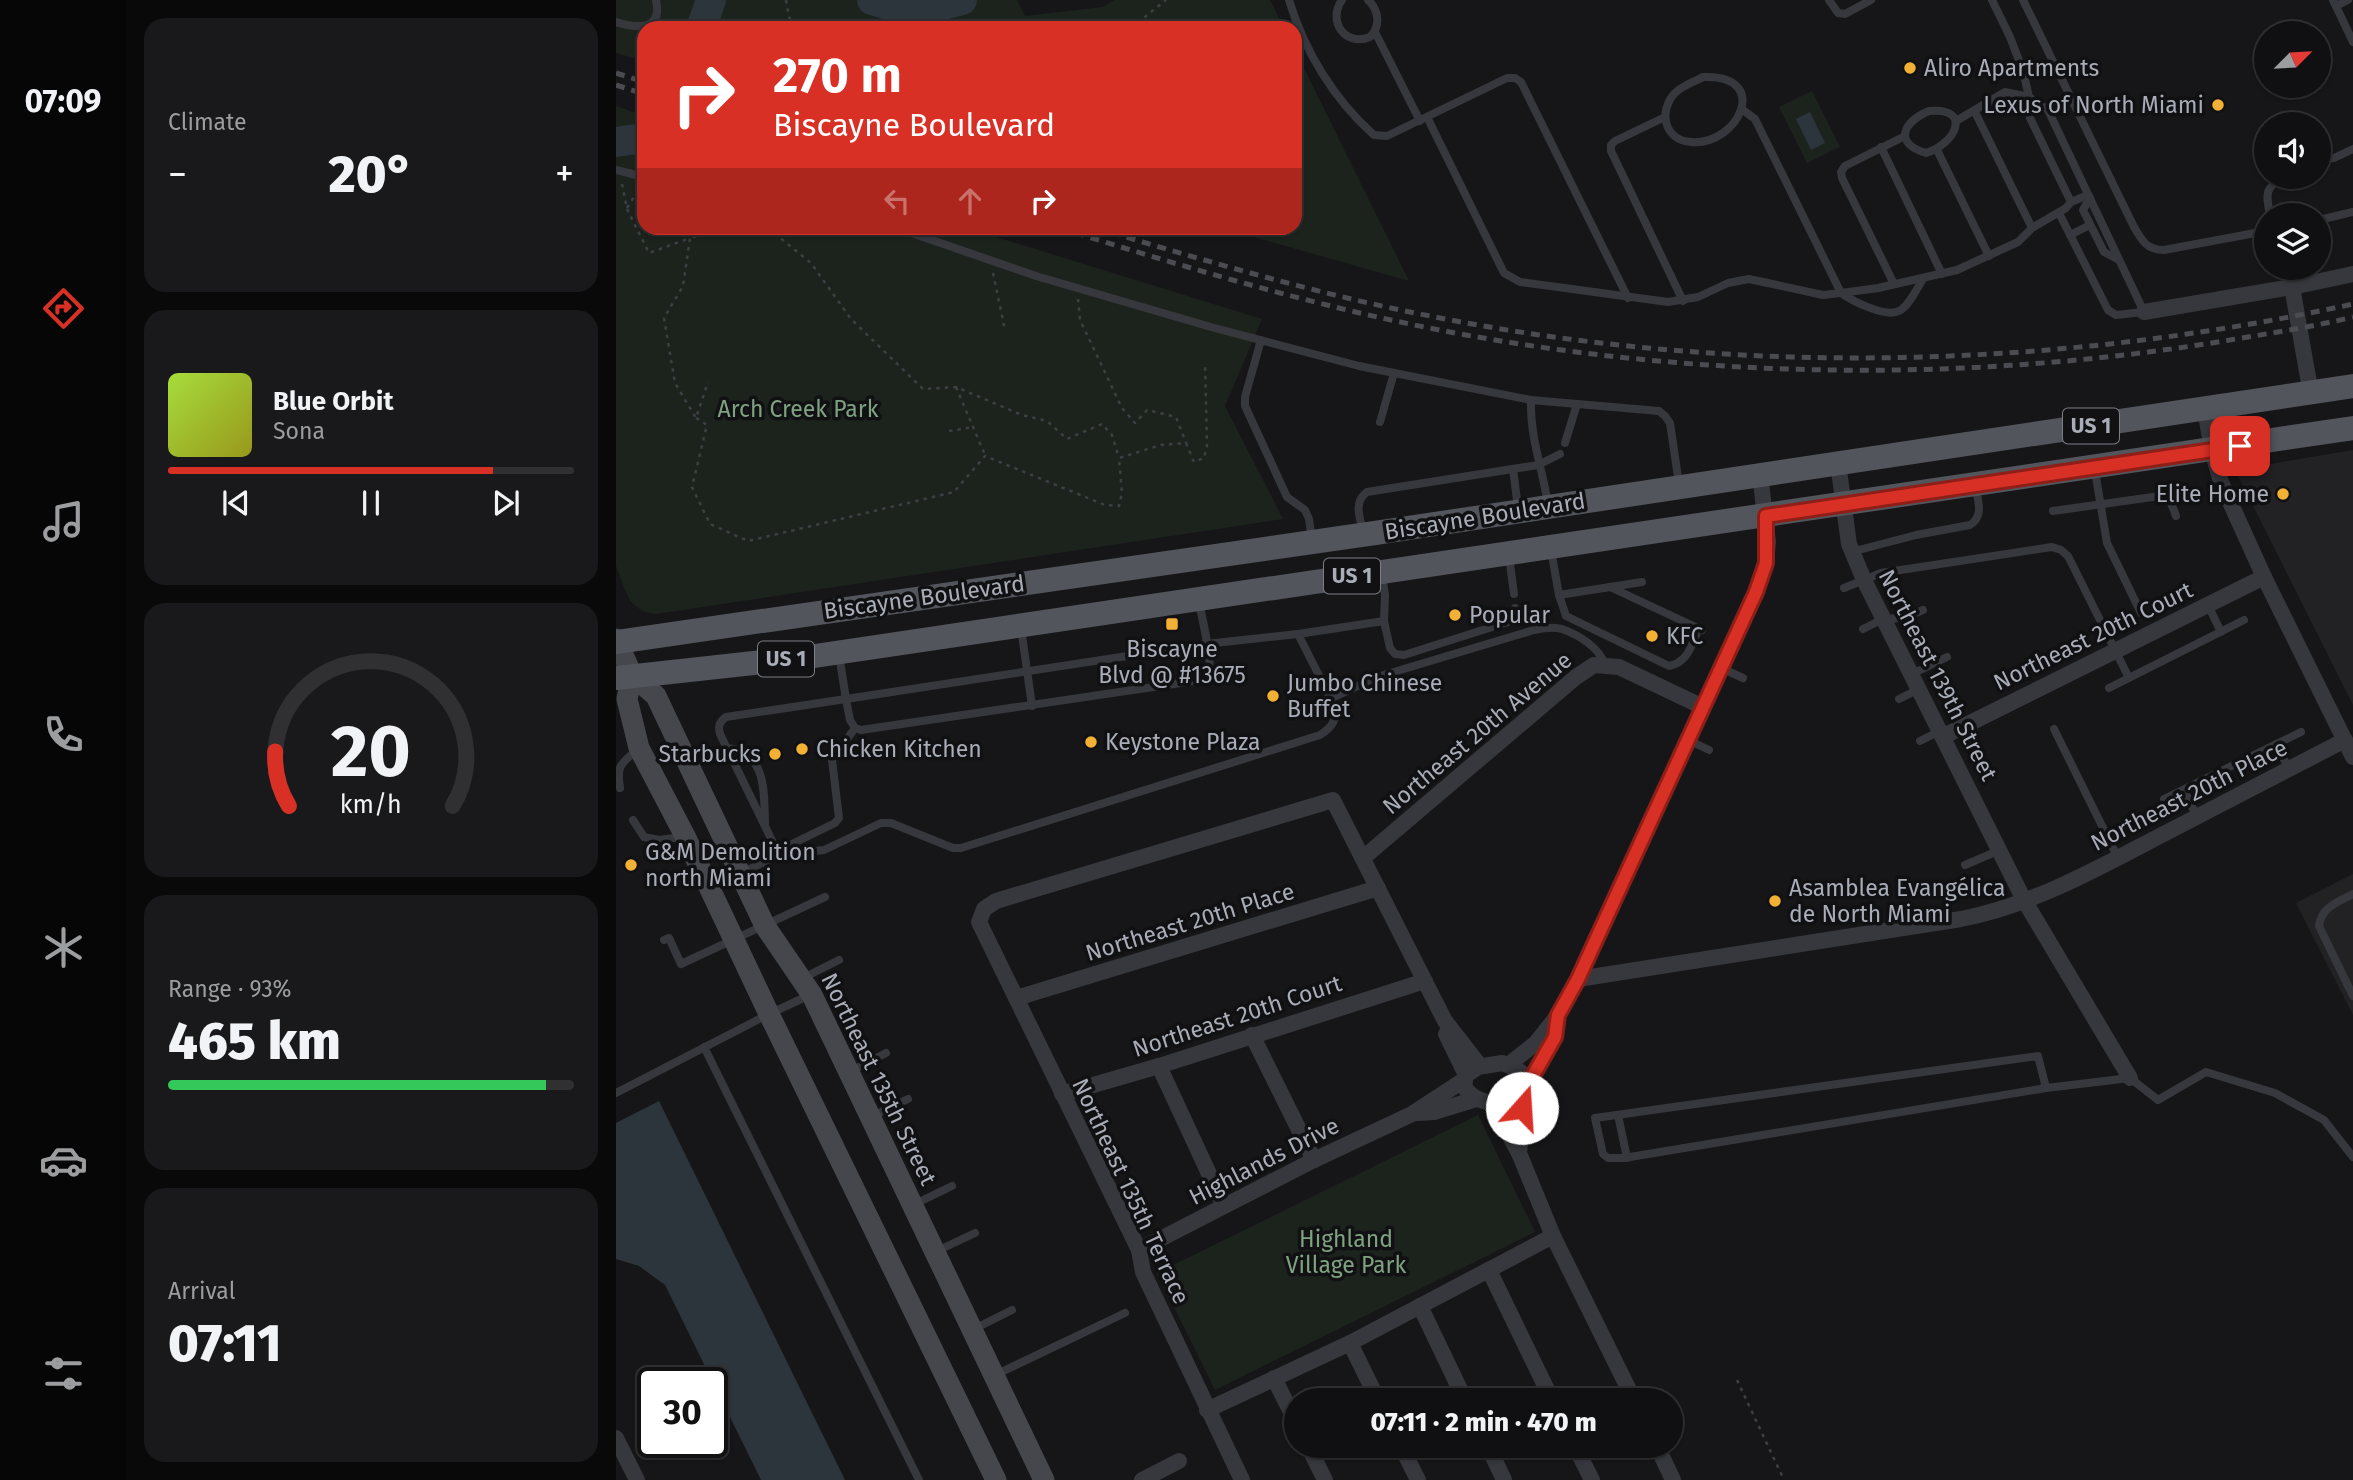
<!DOCTYPE html>
<meta charset="utf-8">
<style>
body{margin:0;font-family:"Fira Sans",sans-serif;background:#19191b;color:#f1f3f6;height:100vh;display:flex;flex-direction:column;font-size:26px;white-space:nowrap}
*{box-sizing:border-box;margin:0}
p{font-size:23px;color:#9c9d9f}
.icon{flex:none;width:38px;height:38px;fill:none;stroke:currentColor;stroke-width:2;stroke-linecap:round;stroke-linejoin:round}
.map{position:relative;flex:1;overflow:hidden}
.side{display:flex;flex-direction:column;gap:18px;padding:18px;background:#09090a;width:490px}
.side>*{flex:none}
.hud{position:absolute;left:21px;top:21px;width:665px;height:214px;border-radius:21px;box-shadow:0 2px 5px #0004,0 0 0 2px #303032;background:#d93025;color:#fff;overflow:hidden}
.needle{width:46px;rotate:66deg}
.tools{position:absolute;left:1638px;top:21px;display:grid;gap:14px}
.tools a{display:grid;place-items:center;width:77px;height:77px;border-radius:50%;background:#101012;box-shadow:0 2px 5px #0004,0 0 0 2px #303032;font-size:35px}
.speed{position:absolute;left:21px;top:1367px;display:flex;gap:14px;font-size:35px;font-weight:700;text-align:center}
.speed>*{display:grid;place-content:center;width:91px;height:91px;border-radius:50%;background:#101012;box-shadow:0 2px 5px #0004,0 0 0 2px #303032;line-height:1}
.speed .limit{border:4px solid #111;border-radius:10px;background:#fff;color:#111}
.pin{position:absolute;display:grid;place-items:center;width:60px;height:60px;color:#fff;margin:-30px;border-radius:14px;box-shadow:0 4px 10px #0006}
.me{position:absolute;width:77px;margin:-38px;rotate:19deg;stroke-linejoin:round;filter:drop-shadow(0 0 5px #0008)}
.turn{display:flex;align-items:center;gap:24px;height:147px;padding:0 21px;font-size:32px}
.turn .icon{width:91px;height:91px;stroke-width:2.5}
.turn b{display:block;font-size:49px;line-height:60px}
.lanes{display:flex;align-items:center;height:66px;padding:0 21px;background:#0003;justify-content:center;gap:35px;direction:ltr}
.lanes .off{opacity:.35}
.big{font-size:52px;font-weight:800;line-height:1.1}
.side .card{flex:1;display:flex;flex-direction:column;justify-content:center;gap:10px;min-width:0;padding:0 24px;border-radius:21px;background:#19191b}
.side .dial{align-items:center;gap:0}
.dial svg{height:182px;overflow:visible;fill:none;stroke:#303032;stroke-width:7;stroke-linecap:round;text-anchor:middle}
.dial text{fill:#f1f3f6;stroke:none}
.song{display:flex;align-items:center;gap:21px}
.cover{width:84px;height:84px;border-radius:10px;background:linear-gradient(135deg,hsl(80 70% 55%),hsl(60 70% 35%))}
.played{height:7px;border-radius:4px;background:linear-gradient(90deg,#d93025 80%,#303032 80%)}
.keys{display:flex;justify-content:space-around;direction:ltr}
.heat{display:flex;justify-content:space-between;align-items:center;font-size:38px;direction:ltr}
.charge{height:10px;border-radius:5px;background:linear-gradient(90deg,#34c759 93%,#303032 0)}
.trip{position:absolute;left:668px;top:1388px;width:399px;height:70px;border-radius:35px;background:#101012;box-shadow:0 2px 5px #0004,0 0 0 2px #303032;font-weight:800;line-height:70px;text-align:center}
main{display:flex;flex:1;min-height:0}
.tab-bar{display:flex;flex-direction:column;width:126px;justify-content:space-around;align-items:center;background:#060607;color:#9c9d9f}
.tab-bar .icon{width:49px;height:49px}
.tab-bar .active{color:#d93025}
.tab-bar b{font-size:32px;color:#f1f3f6}
.map>svg:first-child{display:block}
.built{fill:#222225}
.green{fill:#1c231d}
.water{fill:#2c353c}
.lines{fill:none;stroke-linecap:round;stroke-linejoin:round}
.river{stroke:#2c353c;stroke-width:30}
.path{stroke:#3d3f44;stroke-width:2.5;stroke-dasharray:3.5 5;stroke-linecap:butt}
.lane{stroke:#37383d;stroke-width:8}
.street{stroke:#37383d;stroke-width:16}
.secondary{stroke:#45474d;stroke-width:21}
.primary{stroke:#53555c;stroke-width:24}
.rail{stroke:#4a4c52;stroke-width:5;stroke-dasharray:9 7;stroke-linecap:butt}
.route-casing{stroke:#8d1f18;stroke-width:18}
.route{stroke:#d93025;stroke-width:12}
.poi-dot{fill:#f2b134;stroke:#111113;stroke-width:2.5}
.labels{text-anchor:middle;stroke-width:7;stroke-linejoin:round;paint-order:stroke}
.shield{fill:#111113;stroke:#7b7e86;stroke-width:2}
.shield-label{font-size:21px;font-weight:bold;fill:#a8adb8}
.poi-label{font-size:23px;fill:#a8adb8;stroke:#111113;text-anchor:start}
.park-label{font-size:23px;fill:#7fa381;stroke:#111113}
.street-label{font-size:23px;fill:#a8adb8;stroke:#111113}
</style>
<main>
<nav class="tab-bar">
<b>07:09</b>
<svg class="icon active" aria-label="directions" viewBox="0 0 24 24"><path d="M12 3l9 9-9 9-9-9zM9 14v-3h6M13 9l2 2-2 2"/></svg>
<svg class="icon" aria-label="music" viewBox="0 0 24 24"><path d="M9 18V5l10-2v13"/><circle cx="6" cy="18" r="3"/><circle cx="16" cy="16" r="3"/></svg>
<svg class="icon" aria-label="phone" viewBox="0 0 24 24"><path d="M5 4h4l2 5-3 2q2 4 5 5l2-3 5 2v4C11 20 4 13 5 4z"/></svg>
<svg class="icon" aria-label="climate" viewBox="0 0 24 24"><path d="M12 3v18M4 7l16 10M4 17L20 7"/></svg>
<svg class="icon" aria-label="car" viewBox="0 0 24 24"><path d="M5 17H2v-5l4-1 3-4h7l3 4 3 1v5h-3M9 17h6M6 11h13"/><circle cx="7" cy="17" r="2"/><circle cx="17" cy="17" r="2"/></svg>
<svg class="icon" aria-label="filters" viewBox="0 0 24 24"><path d="M4 7h16M4 17h16"/><circle cx="9" cy="7" r="2"/><circle cx="15" cy="17" r="2"/></svg>
</nav>
<section class="side">
<div class="card"><p>Climate</p>
<div class="heat"><a>−</a><b class="big">20°</b><a>+</a></div>
</div>
<div class="card">
<div class="song"><i class="cover"></i><div><b>Blue Orbit</b><p>Sona</p></div></div>
<div class="played"></div>
<div class="keys"><svg class="icon" aria-label="previous" viewBox="0 0 24 24"><path d="M18 5L8 12l10 7zM5 5v14"/></svg><svg class="icon" aria-label="pause" viewBox="0 0 24 24"><path d="M8 5v14M16 5v14"/></svg><svg class="icon" aria-label="next" viewBox="0 0 24 24"><path d="M6 5l10 7-10 7zM19 5v14"/></svg></div>
</div>
<div class="card dial"><svg viewBox="0 0 100 80">
<path d="M14 69A42 42 0 1 1 86 69"/>
<path d="M14 69A42 42 0 0 1 8 45" stroke="#d93025"/>
<text x="50" y="56" font-size="32" font-weight="700">20</text>
<text x="50" y="72" font-size="11">km/h</text>
</svg></div>
<div class="card"><p>Range · 93%</p><b class="big">465 km</b><div class="charge"></div></div>
<div class="card"><p>Arrival</p><b class="big">07:11</b></div>
</section>
<div class="map">
<svg width="1737" height="1480" viewBox="0 0 1737 1480">
<rect width="100%" height="100%" fill="#161618"/>
<g class="built">
<path d="M1737 450V705L1619 470Z"/>
<path d="M1737 874V1015L1680 903Z"/>
</g>
<g class="green">
<path d="M0 0H401L409 16 487 7 498 0H654L668 28H28V61L0 53Z"/>
<path d="M679 50 793 281 606 228H679Z"/>
<path d="M1196 91 1224 147 1191 163 1163 107Z"/>
<path d="M0 106 28 116V228H351L646 319 609 406 667 519 40 614C11 611 10 590 0 566Z"/>
<path d="M862 1115 919 1232 599 1390 541 1273Z"/>
</g>
<g class="water">
<path d="M1194 112 1209 143 1195 150 1180 119Z"/>
<path d="M43 1101 229 1480H145L49 1285 23 1266 0 1259V1123Z"/>
</g>
<g class="lines">
<g class="river">
<path d="M256 0 297 13 346 0"/>
<path d="M85 28 95 0"/>
<path d="M0 142 28 138"/>
</g>
<g class="path">
<path d="M170 0 173 17 179 28"/>
<path d="M515 28 550 0"/>
<path d="M6 184 11 209 33 253 74 238 67 286 48 318 59 383 80 418 92 382"/>
<path d="M11 208 24 187"/>
<path d="M64 228 74 238 111 228"/>
<path d="M152 228 195 263 235 319 307 389 340 387 406 415 431 421 451 439 486 424 496 435 503 458"/>
<path d="M377 273 389 330"/>
<path d="M462 299 464 320 506 408 519 423 531 410 560 417 570 443"/>
<path d="M340 387 369 455"/>
<path d="M80 418 91 425 76 487 94 524 132 541 338 492 369 456 489 505 503 506 506 493 503 458 545 445 570 443 578 462 588 458 591 446 589 363"/>
<path d="M333 431 358 427"/>
<path d="M1121 1380 1168 1480"/>
</g>
<g class="lane">
<path d="M673 0C688 50 718 100 758 135L771 136 891 78H899L905 82 1012 298"/>
<path d="M726 0C711 21 729 47 754 37 765 26 763 10 752 0"/>
<path d="M1213 0 1222 13 1229 14 1255 0"/>
<path d="M1376 0 1394 37 1407 71 1413 97 1414 118 1455 202"/>
<path d="M1407 0 1518 227C1526 241 1531 250 1548 250L1650 231"/>
<path d="M1717 0 1737 42"/>
<path d="M1720 6 1732 0"/>
<path d="M0 22C20 28 47 32 40 0"/>
<path d="M759 32 804 121"/>
<path d="M1087 77C1156 74 1123 146 1075 142 1048 140 1042 111 1059 93 1066 86 1078 82 1087 77Z"/>
<path d="M1127 110 1139 119 1225 293 1262 288 1341 270 1402 242 1416 228 1450 208 1455 202 1472 195"/>
<path d="M1313 111C1357 107 1340 144 1310 153 1277 143 1287 122 1313 111Z"/>
<path d="M1359 112 1416 228"/>
<path d="M811 117 888 273 904 282 1052 302 1082 297 1112 283 1133 279 1207 295 1225 293C1236 301 1270 318 1283 311 1293 306 1301 288 1307 279"/>
<path d="M1049 117 999 141 995 145V151L1067 301"/>
<path d="M1340 121 1389 92 1413 97 1432 110 1528 312 1500 315 1492 310 1443 213"/>
<path d="M1265 147 1326 274"/>
<path d="M1321 150 1373 256"/>
<path d="M1703 160 1718 158 1737 149"/>
<path d="M0 170 28 177"/>
<path d="M1474 198 1467 210 1488 252 1503 260"/>
<path d="M1654 215C1650 194 1648 187 1669 177"/>
<path d="M1703 220 1737 212"/>
<path d="M281 228 420 276 595 327 743 366 915 400 1043 411 1049 416 1054 423 1063 484"/>
<path d="M1454 235 1474 225"/>
<path d="M1672 268 1676 287"/>
<path d="M1278 284 1226 178 1225 172 1229 166 1289 136"/>
<path d="M645 340 629 397V406L671 497 689 510 693 519 696 540"/>
<path d="M915 400C914 438 926 467 932 504"/>
<path d="M764 422 778 373"/>
<path d="M949 443 961 404"/>
<path d="M897 469 902 508"/>
<path d="M1479 471 1491 543 1525 613"/>
<path d="M1437 511 1544 496C1555 498 1556 506 1560 516"/>
<path d="M747 532C744 518 737 502 751 492L922 465 944 454"/>
<path d="M935 550 943 595 950 616 1053 666C1072 663 1076 644 1083 628"/>
<path d="M1235 552 1300 535 1354 525C1368 516 1362 502 1360 488"/>
<path d="M893 556 898 594"/>
<path d="M994 587 1086 630"/>
<path d="M1228 588 1265 573 1436 547 1445 550 1452 556 1513 678"/>
<path d="M943 595 1026 582"/>
<path d="M1592 605 1605 632"/>
<path d="M768 621 774 648 779 654 788 655 892 622 897 617 899 608"/>
<path d="M405 628 416 706"/>
<path d="M1247 629 1267 619 1288 618 1307 610"/>
<path d="M682 634 768 621 769 595 766 575"/>
<path d="M1105 668 1127 678"/>
<path d="M1294 675 1331 657"/>
<path d="M1493 688 1628 620"/>
<path d="M714 699 761 677 918 630C927 628 937 626 946 629 963 635 984 648 989 665"/>
<path d="M1283 699 1301 690"/>
<path d="M1438 729 1502 858"/>
<path d="M1072 740 1093 750"/>
<path d="M1304 741 1324 731"/>
<path d="M1660 744 1673 769"/>
<path d="M111 748C151 752 148 793 149 823"/>
<path d="M4 788C0 764 6 763 23 748"/>
<path d="M1568 790 1581 817"/>
<path d="M1548 799 1685 732"/>
<path d="M17 820 28 837 43 840 66 837"/>
<path d="M164 854 176 844 219 823 223 818 216 760 239 728"/>
<path d="M163 855 208 850 265 823H275L337 848H345L704 735C715 728 721 721 719 707L682 634 590 644 230 699 234 720 239 728 245 730 585 680C590 677 591 677 593 672 596 662 586 616 583 603"/>
<path d="M1349 865 1384 850"/>
<path d="M125 873 163 855 104 734C102 726 103 722 110 717L230 699 223 655"/>
<path d="M1737 894C1722 902 1705 907 1703 926L1737 996"/>
<path d="M48 940 53 938 65 964 209 897"/>
<path d="M185 979 223 960"/>
<path d="M88 1047 303 1480"/>
<path d="M235 1071 270 1053"/>
<path d="M1430 1088 1422 1056 979 1118 987 1154 992 1158H1008L1430 1088 1514 1078 1542 1100 1590 1072 1659 1093 1708 1120 1737 1157"/>
<path d="M0 1093 153 1014 194 995"/>
<path d="M1002 1115 1011 1158"/>
<path d="M257 1116 292 1099"/>
<path d="M299 1204 336 1186"/>
<path d="M321 1251 359 1233"/>
<path d="M358 1329 396 1310"/>
<path d="M379 1375 509 1313"/>
</g>
<g class="street">
<path d="M1676 287 1695 394"/>
<path d="M1528 312 1676 287 1737 274"/>
<path d="M1589 409 1596 450 1605 482 1648 577 1737 757"/>
<path d="M1222 463 1233 544 1248 580 1408 900 1514 1078"/>
<path d="M1328 736 1648 577"/>
<path d="M747 858 960 677 978 665 1003 667 1087 707"/>
<path d="M962 979 1345 919C1413 906 1477 871 1538 839 1602 806 1665 773 1729 740"/>
<path d="M400 998 762 888"/>
<path d="M830 1034 850 1075"/>
<path d="M636 1035 698 1160"/>
<path d="M886 1063C903 1068 934 1089 902 1101 885 1107 856 1103 848 1086L850 1075 862 1067Z"/>
<path d="M892 1065 920 1043 942 1015 962 979 1140 591 1150 563 1152 542 1144 474"/>
<path d="M543 1066 608 1206"/>
<path d="M914 1081 939 1037 941 1018"/>
<path d="M446 1094 543 1066 809 981"/>
<path d="M875 1102 903 1153 937 1236 1018 1400"/>
<path d="M802 1113 818 1112 860 1099"/>
<path d="M903 1153 909 1097"/>
<path d="M523 1250 698 1160 796 1114 848 1080"/>
<path d="M873 1270 936 1400"/>
<path d="M804 1306 849 1400"/>
<path d="M734 1343 762 1400"/>
<path d="M658 1378 681 1424"/>
<path d="M591 1410 734 1343 937 1236"/>
<path d="M0 1438 21 1480"/>
<path d="M692 1446 709 1480"/>
<path d="M785 1446 802 1480"/>
<path d="M872 1446 888 1480"/>
<path d="M959 1446 976 1480"/>
<path d="M1041 1446 1057 1480"/>
<path d="M526 1480 563 1461"/>
<path d="M626 1480 527 1272 523 1250 363 922 368 909 380 901 717 800 829 1021 864 1066"/>
</g>
<g class="secondary">
<path d="M0 639 16 675 40 696 149 926 196 995 428 1480"/>
<path d="M16 675 11 699 23 748 69 836 153 1014 380 1480"/>
</g>
<g class="primary">
<path d="M0 642 759 533 1737 386"/>
<path d="M0 678 192 657 1737 428"/>
</g>
<g class="rail">
<path d="M0 73 28 82"/>
<path d="M0 85 28 94"/>
<path d="M444 228C565 266 688 303 813 328 1076 380 1349 384 1614 340 1655 333 1696 327 1737 317"/>
<path d="M480 228C590 261 701 294 814 316 1119 377 1434 370 1737 304"/>
</g>
</g>
<g class="lines">
<g class="route-casing">
<path id="route" d="M906 1108 909 1097 914 1091V1081L939 1037 942 1015 962 979 1140 592 1150 563V516L1624 446"/>
</g>
<use href="#route" class="route"/>
</g>
<g class="poi-dot">
<circle cx="1294" cy="68" r="7"/>
<circle cx="1602" cy="105" r="7"/>
<circle cx="1667" cy="494" r="7"/>
<circle cx="839" cy="615" r="7"/>
<rect x="549" y="617" width="14" height="14" rx="3.5"/>
<circle cx="1036" cy="636" r="7"/>
<circle cx="657" cy="696" r="7"/>
<circle cx="475" cy="742" r="7"/>
<circle cx="186" cy="749" r="7"/>
<circle cx="159" cy="754" r="7"/>
<circle cx="15" cy="865" r="7"/>
<circle cx="1159" cy="901" r="7"/>
</g>
<g class="labels">
<g class="shield">
<rect x="1447" y="408.5" width="56" height="35" rx="5"/>
<rect x="708" y="558.5" width="56" height="35" rx="5"/>
<rect x="142" y="641.5" width="56" height="35" rx="5"/>
</g>
<g class="shield-label">
<text x="1475" y="433">US 1</text>
<text x="736" y="583">US 1</text>
<text x="170" y="666">US 1</text>
</g>
<g class="poi-label">
<text x="1308" y="76">Aliro Apartments</text>
<text x="1588" y="113" text-anchor="end">Lexus of North Miami</text>
<text x="1653" y="502" text-anchor="end">Elite Home</text>
<text x="853" y="623">Popular</text>
<text x="1050" y="644">KFC</text>
<text x="556" y="657" text-anchor="middle">Biscayne<tspan x="556" dy="26">Blvd @ #13675</tspan></text>
<text x="671" y="691">Jumbo Chinese<tspan x="671" dy="26">Buffet</tspan></text>
<text x="489" y="750">Keystone Plaza</text>
<text x="200" y="757">Chicken Kitchen</text>
<text x="145" y="762" text-anchor="end">Starbucks</text>
<text x="29" y="860">G&amp;M Demolition<tspan x="29" dy="26">north Miami</tspan></text>
<text x="1173" y="896">Asamblea Evangélica<tspan x="1173" dy="26">de North Miami</tspan></text>
</g>
<g class="park-label">
<text x="182" y="417">Arch Creek Park</text>
<text x="730" y="1247">Highland<tspan x="730" dy="26">Village Park</tspan></text>
</g>
<g class="street-label">
<text transform="translate(869 516) rotate(-9)" y="8">Biscayne Boulevard</text>
<text transform="translate(308 597) rotate(-8)" y="8">Biscayne Boulevard</text>
<text transform="translate(1477 636) rotate(-26)" y="8">Northeast 20th Court</text>
<text transform="translate(1322 675) rotate(63)" y="8">Northeast 139th Street</text>
<text transform="translate(861 733) rotate(-40)" y="8">Northeast 20th Avenue</text>
<text transform="translate(1573 795) rotate(-27)" y="8">Northeast 20th Place</text>
<text transform="translate(574 922) rotate(-17)" y="8">Northeast 20th Place</text>
<text transform="translate(621 1016) rotate(-18)" y="8">Northeast 20th Court</text>
<text transform="translate(263 1079) rotate(64)" y="8">Northeast 135th Street</text>
<text transform="translate(648 1161) rotate(-27)" y="8">Highlands Drive</text>
<text transform="translate(515 1191) rotate(65)" y="8">Northeast 135th Terrace</text>
</g>
</g>
</svg>
<div class="tools">
<a><svg class="needle" viewBox="-14 -14 28 28"><path d="M0-13l5 13h-10z" fill="#e53935"/><path d="M0 13l5-13h-10z" fill="#9c9d9f"/></svg></a>
<a><svg class="icon" aria-label="sound" viewBox="0 0 24 24"><path d="M4 9h4l5-4v14l-5-4H4zM17 9q2 3 0 6"/></svg></a>
<a><svg class="icon" aria-label="layers" viewBox="0 0 24 24"><path d="M12 4l9 5-9 5-9-5zM3 14l9 5 9-5"/></svg></a>
</div>
<div class="speed"><div class="limit">30</div></div>
<div class="pin" style="left:1624px;top:446px;background:#d93025"><svg class="icon" aria-label="arrive" viewBox="0 0 24 24"><path d="M6 21V4h12l-3 4 3 4H6"/></svg></div>
<svg class="me" style="left:906px;top:1108px" viewBox="-20 -20 40 40"><circle r="19" fill="#fff"/><path d="M0-13L10 11 0 6-10 11z" fill="#d93025"/></svg>
<div class="trip">07:11 · 2 min · 470 m</div>
<div class="hud">
<div class="turn"><svg class="icon" aria-label="right" viewBox="0 0 24 24"><path d="M7 20v-9h11M14 6l5 5-5 5"/></svg><div><b>270 m</b>Biscayne Boulevard</div></div>
<div class="lanes"><svg class="icon off" aria-label="left" viewBox="0 0 24 24"><path d="M17 20v-9H6M10 6l-5 5 5 5"/></svg><svg class="icon off" aria-label="ahead" viewBox="0 0 24 24"><path d="M12 20V5M6 11l6-6 6 6"/></svg><svg class="icon" aria-label="right" viewBox="0 0 24 24"><path d="M7 20v-9h11M14 6l5 5-5 5"/></svg></div>
</div>
</div>
</main>
